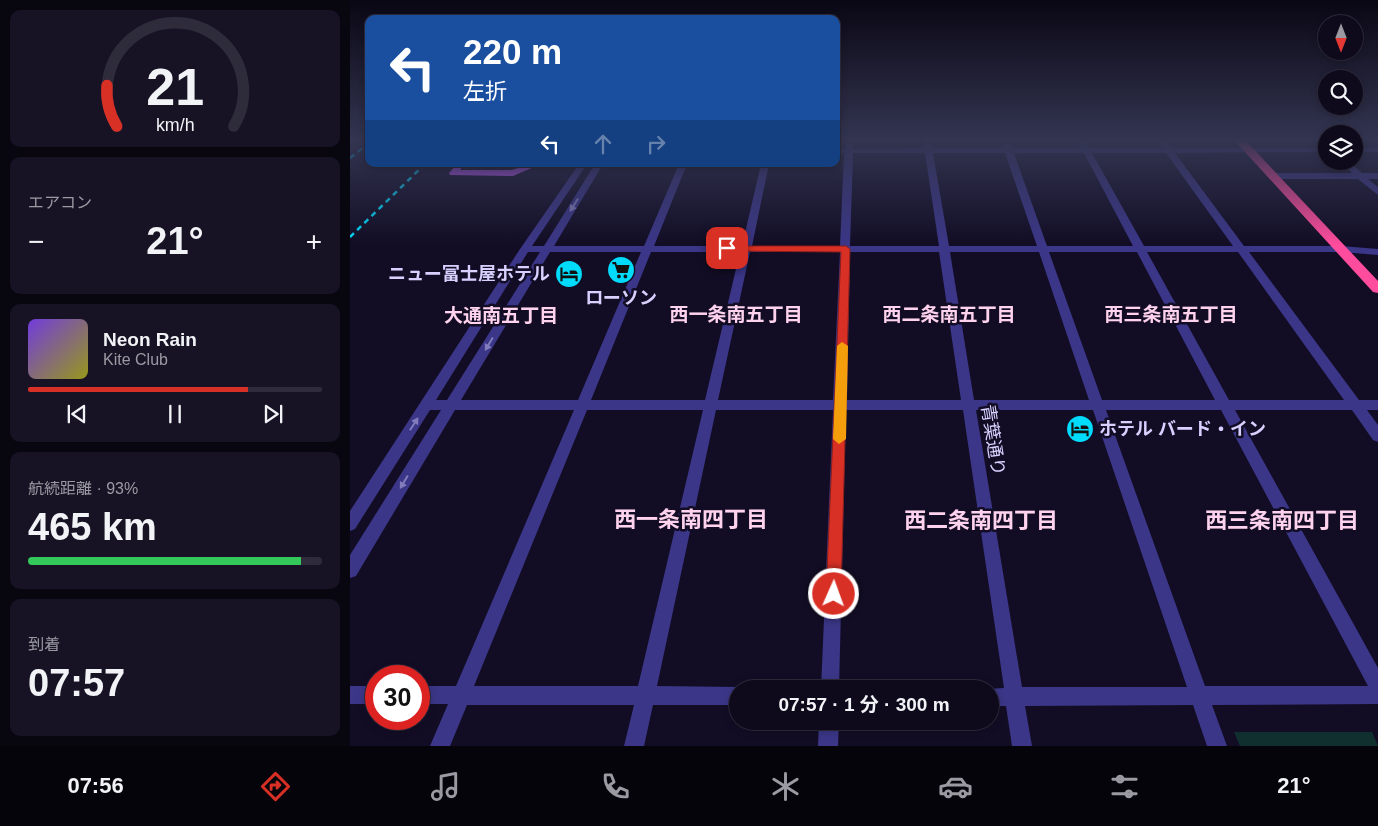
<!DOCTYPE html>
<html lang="ja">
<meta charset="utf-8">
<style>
body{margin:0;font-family:Helvetica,"Noto Sans JP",sans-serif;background:#171325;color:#f1f3f6;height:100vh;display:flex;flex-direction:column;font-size:19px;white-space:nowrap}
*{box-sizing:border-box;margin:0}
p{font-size:16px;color:#9b9aa3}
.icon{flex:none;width:28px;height:28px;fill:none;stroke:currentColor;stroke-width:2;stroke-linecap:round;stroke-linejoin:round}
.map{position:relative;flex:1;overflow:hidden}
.details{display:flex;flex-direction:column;gap:10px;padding:10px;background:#08060f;width:350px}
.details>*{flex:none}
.banner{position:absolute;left:15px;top:15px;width:475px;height:152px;border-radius:10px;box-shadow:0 2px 8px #0003,0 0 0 1px #2e2b3b;background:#1a4fa0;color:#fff;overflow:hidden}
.needle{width:32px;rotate:180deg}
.tools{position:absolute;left:968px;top:15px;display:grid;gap:10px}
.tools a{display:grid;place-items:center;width:45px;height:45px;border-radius:50%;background:#0e0a1c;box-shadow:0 2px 8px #0003,0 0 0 1px #2e2b3b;font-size:25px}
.speed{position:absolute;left:15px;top:665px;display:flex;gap:10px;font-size:25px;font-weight:700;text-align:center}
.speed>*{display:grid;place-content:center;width:65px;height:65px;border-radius:50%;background:#0e0a1c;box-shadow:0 2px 8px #0003,0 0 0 1px #2e2b3b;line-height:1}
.speed .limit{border:8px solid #d22;background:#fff;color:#111}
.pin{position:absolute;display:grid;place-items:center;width:42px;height:42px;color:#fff;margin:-21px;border-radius:10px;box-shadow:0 2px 8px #0006}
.me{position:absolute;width:55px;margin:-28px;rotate:2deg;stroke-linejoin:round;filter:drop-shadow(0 0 4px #0008)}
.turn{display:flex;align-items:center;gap:18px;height:105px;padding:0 15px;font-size:22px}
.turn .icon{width:65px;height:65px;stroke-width:2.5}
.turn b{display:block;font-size:35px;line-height:42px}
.lanes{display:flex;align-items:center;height:48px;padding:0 15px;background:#0003;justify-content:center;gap:25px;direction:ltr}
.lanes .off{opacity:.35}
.big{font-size:38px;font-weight:700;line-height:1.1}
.details .tile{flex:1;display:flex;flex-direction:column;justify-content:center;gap:8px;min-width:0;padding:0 18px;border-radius:10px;background:#171325}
.details .dial{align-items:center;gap:0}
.dial svg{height:130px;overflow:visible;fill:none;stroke:#2e2b3b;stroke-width:7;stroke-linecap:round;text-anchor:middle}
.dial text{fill:#f1f3f6;stroke:none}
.song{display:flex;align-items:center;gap:15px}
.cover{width:60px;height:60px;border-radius:8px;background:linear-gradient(135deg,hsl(260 70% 55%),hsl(60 70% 35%))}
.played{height:5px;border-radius:2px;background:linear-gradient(90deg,#d93025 75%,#2e2b3b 75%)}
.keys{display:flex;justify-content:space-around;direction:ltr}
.heat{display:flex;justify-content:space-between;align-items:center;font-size:28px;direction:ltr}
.charge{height:8px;border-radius:4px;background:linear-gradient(90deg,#34c759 93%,#2e2b3b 0)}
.trip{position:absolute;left:379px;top:680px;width:270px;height:50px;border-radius:25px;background:#0e0a1c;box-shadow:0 2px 8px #0003,0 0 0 1px #2e2b3b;font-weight:700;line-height:50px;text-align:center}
.tabs{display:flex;height:80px;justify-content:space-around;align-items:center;background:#06040b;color:#9b9aa3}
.tabs .icon{width:35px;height:35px}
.tabs .selected{color:#d93025}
.tabs b{font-size:22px;color:#f1f3f6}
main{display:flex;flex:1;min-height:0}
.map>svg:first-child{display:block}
.green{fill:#10302f}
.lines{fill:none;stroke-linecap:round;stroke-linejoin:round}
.minor{fill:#3b3687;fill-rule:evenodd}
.major{fill:#c658ff;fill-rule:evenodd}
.highway{fill:#ff4c9c;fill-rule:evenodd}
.rail{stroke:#00dbfc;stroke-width:2.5;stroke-dasharray:5.5 4.5;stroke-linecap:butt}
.oneway{fill:#827cbd}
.route{fill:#d93025;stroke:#8d1f18}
.slow{fill:#f59e0b}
.labels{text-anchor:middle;stroke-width:5;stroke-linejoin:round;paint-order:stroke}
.poi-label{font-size:18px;font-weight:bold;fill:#d8d1ff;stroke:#120d25;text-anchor:end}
.street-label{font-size:18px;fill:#d8d1ff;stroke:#120d25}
.neighbourhood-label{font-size:19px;font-weight:bold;fill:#ffd3ee;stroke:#120d25}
.near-neighbourhood-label{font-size:22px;font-weight:bold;fill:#ffd3ee;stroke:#120d25}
</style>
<main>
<section class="details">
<div class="tile dial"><svg viewBox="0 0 100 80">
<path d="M14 69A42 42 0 1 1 86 69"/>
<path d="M14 69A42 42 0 0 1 8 44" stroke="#d93025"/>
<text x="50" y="56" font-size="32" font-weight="700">21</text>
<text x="50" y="72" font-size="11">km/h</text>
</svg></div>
<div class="tile"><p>エアコン</p>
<div class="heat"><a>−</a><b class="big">21°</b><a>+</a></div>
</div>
<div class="tile">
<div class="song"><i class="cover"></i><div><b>Neon Rain</b><p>Kite Club</p></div></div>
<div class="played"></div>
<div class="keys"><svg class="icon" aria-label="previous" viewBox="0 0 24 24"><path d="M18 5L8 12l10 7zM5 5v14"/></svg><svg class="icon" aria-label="pause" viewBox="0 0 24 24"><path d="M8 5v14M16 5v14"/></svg><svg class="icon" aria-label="next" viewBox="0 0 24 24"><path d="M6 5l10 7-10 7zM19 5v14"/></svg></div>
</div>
<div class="tile"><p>航続距離 · 93%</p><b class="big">465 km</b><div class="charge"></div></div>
<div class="tile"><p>到着</p><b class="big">07:57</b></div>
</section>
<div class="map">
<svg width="1028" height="746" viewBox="0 0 1028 746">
<rect width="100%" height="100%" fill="#120d25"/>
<path class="green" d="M884 732H1022L1028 746H890Z"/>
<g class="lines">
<g class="minor">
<path d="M495 140H503V149L574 148 573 140H581L582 148H654L651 140H659L662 148H731L727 140H735L739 148H813L807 140H815L821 148H976V152L825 153 894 246H991L1028 249V255L991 252H899L1009 400H1028V410H1017L1028 425V442L1023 440 1002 410H885L1028 668V704L862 705 877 746H857L843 705 675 706 682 746H662L656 706H640V689H637L654 688 613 410H496L489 689H471L483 410H366L307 686 388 687 393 689H388V705H303L294 746H274L284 705H117L100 746H80L98 704H69V686H106L224 410H105L6 576 0 578V555L91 410H80L5 529 0 531V511L170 249 229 164H237L182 246H194L245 164H253L204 246H294L329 164H337L304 246H392L411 164H419L402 246H490L494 153H486V149H495ZM503 153H575L589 246H500ZM583 153H655L687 246H599ZM664 153H734L783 246H697ZM742 153H816L883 246H794ZM178 252H190L97 400H86ZM200 252H291L228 400H111ZM301 252H390L355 400H241ZM400 252H490L483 400H368ZM500 252H589L611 400H497ZM600 252H689L739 400H624ZM699 252H787L865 400H752ZM797 252H888L994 400H879ZM237 410H353L288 686H124ZM626 410H743L837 687H672ZM756 410H871L1018 686H855Z"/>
<rect x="1004" y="148" width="24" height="4"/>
<path d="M989 161H998L1012 173H1028V179H1018L1028 187V195L1008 179H923L919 176 923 173H1002Z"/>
<rect x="0" y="686" width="26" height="18"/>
<path d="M469 721H489L488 746H468Z"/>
</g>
<path class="major" d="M107 164H115L110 170H162L180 164H191L163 176 100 175 99 173Z"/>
<path class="highway" d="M884 140H895L1028 281V293L1023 292Z"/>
<g class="rail">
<path d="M0 142 3 140"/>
<path d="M0 158 19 143"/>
<path d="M0 237 75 164"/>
</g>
</g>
<defs><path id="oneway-solid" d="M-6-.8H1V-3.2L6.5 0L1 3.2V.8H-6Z" transform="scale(1.25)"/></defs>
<g class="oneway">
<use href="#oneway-solid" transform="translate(224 205) rotate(122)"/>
<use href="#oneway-solid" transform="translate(139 344) rotate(121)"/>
<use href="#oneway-solid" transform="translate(64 424) rotate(-57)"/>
<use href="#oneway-solid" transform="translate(54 482) rotate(121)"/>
</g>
<linearGradient id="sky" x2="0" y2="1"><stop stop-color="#0a0714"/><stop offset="0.57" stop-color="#333551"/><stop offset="1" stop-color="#333551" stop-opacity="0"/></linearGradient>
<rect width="1028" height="245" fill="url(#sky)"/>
<path class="route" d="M496 246 500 249 491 594 489 599 484 602 478 599 476 594 491 252 377 251 372 248 377 246Z"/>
<path class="slow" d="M492 342 498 346 496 439 489 444 483 439 487 346Z"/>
<defs>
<g id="supermarket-disc" transform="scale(1.4375)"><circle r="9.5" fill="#00dbfc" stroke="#120d25"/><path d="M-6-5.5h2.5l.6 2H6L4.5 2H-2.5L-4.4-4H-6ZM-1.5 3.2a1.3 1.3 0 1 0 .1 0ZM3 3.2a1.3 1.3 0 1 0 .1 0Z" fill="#111"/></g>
<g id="hotel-disc" transform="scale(1.4375)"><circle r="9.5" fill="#00dbfc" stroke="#120d25"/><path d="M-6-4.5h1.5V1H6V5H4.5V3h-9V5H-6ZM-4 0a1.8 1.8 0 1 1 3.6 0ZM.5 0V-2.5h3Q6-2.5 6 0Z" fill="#111"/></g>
</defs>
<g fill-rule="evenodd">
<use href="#supermarket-disc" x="271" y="270"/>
<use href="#hotel-disc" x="219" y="274"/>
<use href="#hotel-disc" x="730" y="429"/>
</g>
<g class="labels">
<g class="poi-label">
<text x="200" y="280">ニュー富士屋ホテル</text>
<text x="271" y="304" text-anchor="middle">ローソン</text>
<text x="749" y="435" text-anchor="start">ホテル バード・イン</text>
</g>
<g class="street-label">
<text transform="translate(643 440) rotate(81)" y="6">青葉通り</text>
</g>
<g class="neighbourhood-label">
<text x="386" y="321">西一条南五丁目</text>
<text x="599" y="321">西二条南五丁目</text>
<text x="821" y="321">西三条南五丁目</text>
<text x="151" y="322">大通南五丁目</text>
</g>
<g class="near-neighbourhood-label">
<text x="341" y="527">西一条南四丁目</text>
<text x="631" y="528">西二条南四丁目</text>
<text x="932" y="528">西三条南四丁目</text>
</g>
</g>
</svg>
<div class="tools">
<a><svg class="needle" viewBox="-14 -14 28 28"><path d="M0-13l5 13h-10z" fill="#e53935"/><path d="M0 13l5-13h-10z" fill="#9b9aa3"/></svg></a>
<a><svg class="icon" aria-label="search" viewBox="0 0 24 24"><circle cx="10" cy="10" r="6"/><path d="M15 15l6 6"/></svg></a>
<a><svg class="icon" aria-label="layers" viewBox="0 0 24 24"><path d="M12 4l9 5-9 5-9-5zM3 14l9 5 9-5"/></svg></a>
</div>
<div class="speed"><div class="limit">30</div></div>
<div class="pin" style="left:377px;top:248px;background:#d93025"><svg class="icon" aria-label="arrive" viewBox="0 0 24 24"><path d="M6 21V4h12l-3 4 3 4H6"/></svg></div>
<svg class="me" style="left:484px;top:594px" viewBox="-20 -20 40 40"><circle r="17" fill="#d93025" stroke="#fff" stroke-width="3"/><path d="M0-11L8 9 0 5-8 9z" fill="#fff"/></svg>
<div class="trip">07:57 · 1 分 · 300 m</div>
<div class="banner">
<div class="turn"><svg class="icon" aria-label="left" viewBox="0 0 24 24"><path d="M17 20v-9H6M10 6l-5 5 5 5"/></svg><div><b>220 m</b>左折</div></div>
<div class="lanes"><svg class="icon" aria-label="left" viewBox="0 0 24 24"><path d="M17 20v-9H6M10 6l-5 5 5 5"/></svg><svg class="icon off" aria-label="ahead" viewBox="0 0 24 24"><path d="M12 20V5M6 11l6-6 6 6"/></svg><svg class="icon off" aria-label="right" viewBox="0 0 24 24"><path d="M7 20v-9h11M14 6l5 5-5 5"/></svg></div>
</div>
</div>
</main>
<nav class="tabs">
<b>07:56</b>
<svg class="icon selected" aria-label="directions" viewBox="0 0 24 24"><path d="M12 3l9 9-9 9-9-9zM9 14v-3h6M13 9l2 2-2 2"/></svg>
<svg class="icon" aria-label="music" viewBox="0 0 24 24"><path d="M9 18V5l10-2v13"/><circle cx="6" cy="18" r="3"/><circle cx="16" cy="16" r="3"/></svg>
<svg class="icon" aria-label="phone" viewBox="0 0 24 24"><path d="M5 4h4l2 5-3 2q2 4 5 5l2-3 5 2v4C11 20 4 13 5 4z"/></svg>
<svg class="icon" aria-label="climate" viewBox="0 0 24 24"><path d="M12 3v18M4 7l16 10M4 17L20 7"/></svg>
<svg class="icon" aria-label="car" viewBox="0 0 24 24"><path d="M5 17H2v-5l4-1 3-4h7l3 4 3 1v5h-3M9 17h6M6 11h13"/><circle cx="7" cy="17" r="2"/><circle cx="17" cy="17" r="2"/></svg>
<svg class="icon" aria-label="filters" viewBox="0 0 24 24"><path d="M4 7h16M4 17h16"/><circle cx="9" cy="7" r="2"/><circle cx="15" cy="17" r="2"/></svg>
<b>21°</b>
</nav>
